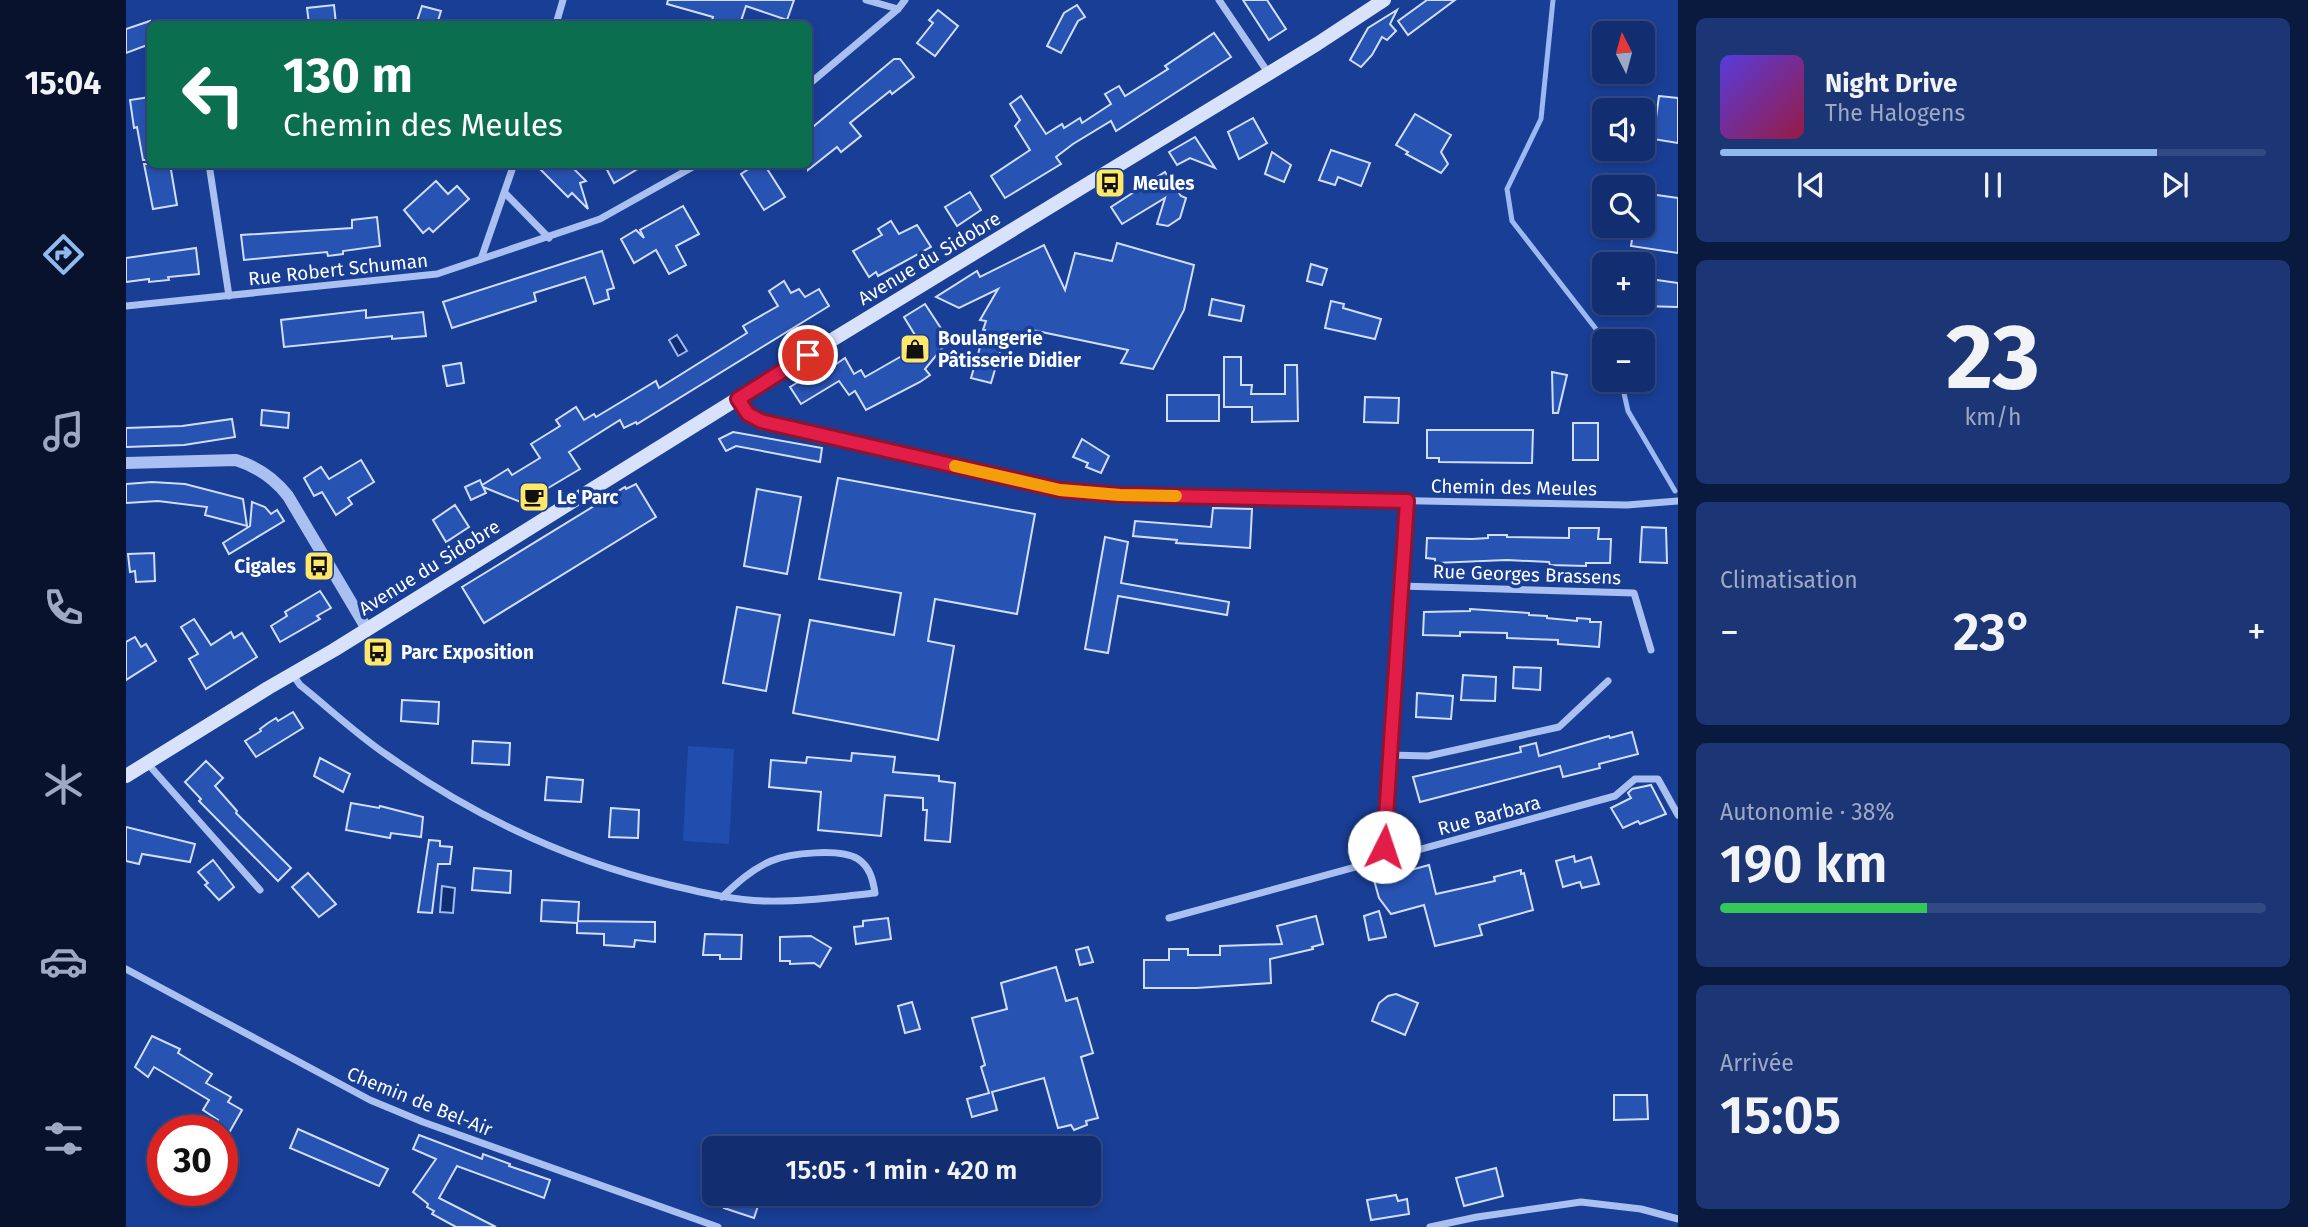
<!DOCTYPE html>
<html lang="fr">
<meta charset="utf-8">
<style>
body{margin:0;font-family:"Fira Sans",sans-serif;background:#1c3675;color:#f1f3f6;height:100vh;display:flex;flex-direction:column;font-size:26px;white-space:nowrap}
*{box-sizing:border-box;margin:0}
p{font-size:23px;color:#9da8c3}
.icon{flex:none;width:38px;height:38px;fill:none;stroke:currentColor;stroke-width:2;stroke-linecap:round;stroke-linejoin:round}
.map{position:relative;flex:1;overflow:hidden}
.drawer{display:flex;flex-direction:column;gap:18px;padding:18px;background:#0a193e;width:630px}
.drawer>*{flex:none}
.banner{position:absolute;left:21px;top:21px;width:665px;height:147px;border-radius:10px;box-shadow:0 4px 10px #0003,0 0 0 2px #324a83;background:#0b6e4f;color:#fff;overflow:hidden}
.needle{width:46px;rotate:354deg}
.fabs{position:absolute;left:1466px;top:21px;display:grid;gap:14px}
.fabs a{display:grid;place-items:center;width:63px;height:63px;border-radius:10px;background:#132e70;box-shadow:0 4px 10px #0003,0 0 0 2px #324a83;font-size:35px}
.speed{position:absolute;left:21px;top:1115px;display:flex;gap:14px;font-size:35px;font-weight:700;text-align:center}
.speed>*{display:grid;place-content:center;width:91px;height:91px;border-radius:50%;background:#132e70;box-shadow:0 4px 10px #0003,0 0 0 2px #324a83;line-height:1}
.speed .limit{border:10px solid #d22;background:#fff;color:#111}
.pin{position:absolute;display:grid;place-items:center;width:60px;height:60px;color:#fff;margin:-30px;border:4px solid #fff;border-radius:50%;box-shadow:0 2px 7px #0007}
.me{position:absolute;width:77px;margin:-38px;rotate:4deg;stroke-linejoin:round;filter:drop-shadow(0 0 5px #0008)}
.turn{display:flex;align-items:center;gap:24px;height:147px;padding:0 21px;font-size:32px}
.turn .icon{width:91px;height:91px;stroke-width:2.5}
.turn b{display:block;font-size:49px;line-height:60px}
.big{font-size:52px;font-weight:600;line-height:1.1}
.drawer .tile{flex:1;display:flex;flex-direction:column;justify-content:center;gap:10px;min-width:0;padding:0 24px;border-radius:10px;background:#1c3675}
.drawer .dial{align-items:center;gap:0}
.dial b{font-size:91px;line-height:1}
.song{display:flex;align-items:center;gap:21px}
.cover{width:84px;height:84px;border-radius:10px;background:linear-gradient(135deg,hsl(250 70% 55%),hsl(340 70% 35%))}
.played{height:7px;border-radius:4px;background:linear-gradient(90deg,#90b9f0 80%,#324a83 80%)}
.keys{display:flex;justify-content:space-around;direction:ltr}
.heat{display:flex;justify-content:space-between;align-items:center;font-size:38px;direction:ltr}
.charge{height:10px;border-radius:5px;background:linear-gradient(90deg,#34c759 38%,#324a83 0)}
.trip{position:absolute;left:576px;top:1136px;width:399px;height:70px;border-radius:10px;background:#132e70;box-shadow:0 4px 10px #0003,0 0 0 2px #324a83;font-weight:600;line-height:70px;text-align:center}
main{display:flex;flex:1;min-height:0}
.menu{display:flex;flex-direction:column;width:126px;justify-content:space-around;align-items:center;background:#08122d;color:#9da8c3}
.menu .icon{width:49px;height:49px}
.menu .on{color:#90b9f0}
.menu b{font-size:32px;color:#f1f3f6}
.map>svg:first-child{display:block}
.green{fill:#214eae}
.water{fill:#102d72;stroke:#9db9f2;stroke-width:2}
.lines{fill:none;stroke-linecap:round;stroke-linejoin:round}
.stream{stroke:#9db9f2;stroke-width:5}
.building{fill:#2753b3;stroke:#d1defb;stroke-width:2}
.minor{stroke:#aac0f0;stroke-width:7}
.tertiary{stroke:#aac0f0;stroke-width:12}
.secondary{stroke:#d8e3fb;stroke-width:14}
.route-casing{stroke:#92132f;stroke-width:18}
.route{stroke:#e11d48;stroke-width:12}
.slow{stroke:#f59e0b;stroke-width:12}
.labels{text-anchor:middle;stroke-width:7;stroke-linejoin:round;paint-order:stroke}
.poi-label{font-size:19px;font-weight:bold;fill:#fff;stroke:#193e95;text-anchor:start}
.street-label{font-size:19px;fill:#fff;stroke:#193e95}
</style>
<main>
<nav class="menu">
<b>15:04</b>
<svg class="icon on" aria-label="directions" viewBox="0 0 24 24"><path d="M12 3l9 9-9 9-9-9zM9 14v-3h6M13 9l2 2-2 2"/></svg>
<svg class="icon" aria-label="music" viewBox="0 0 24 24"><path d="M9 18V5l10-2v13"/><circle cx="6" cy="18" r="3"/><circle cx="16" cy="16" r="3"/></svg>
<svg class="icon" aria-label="phone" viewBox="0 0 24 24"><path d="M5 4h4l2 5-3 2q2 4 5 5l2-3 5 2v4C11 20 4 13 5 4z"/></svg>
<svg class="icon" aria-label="climate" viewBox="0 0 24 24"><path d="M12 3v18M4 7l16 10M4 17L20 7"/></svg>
<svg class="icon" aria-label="car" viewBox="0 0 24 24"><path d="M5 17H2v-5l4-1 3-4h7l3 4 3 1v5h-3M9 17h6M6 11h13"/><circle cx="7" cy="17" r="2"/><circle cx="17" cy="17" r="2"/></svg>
<svg class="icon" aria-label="filters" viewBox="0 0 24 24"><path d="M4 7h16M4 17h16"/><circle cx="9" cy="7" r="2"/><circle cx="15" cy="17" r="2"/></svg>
</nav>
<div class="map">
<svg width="1552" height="1227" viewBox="0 0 1552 1227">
<rect width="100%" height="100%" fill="#193e95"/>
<path class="green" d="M562 746 608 749 603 844 557 841Z"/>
<g class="water">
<path d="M551 335 561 351 552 356 543 340Z"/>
<path d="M316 886 329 888 327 913 314 912Z"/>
</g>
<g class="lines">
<g class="stream">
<path d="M1427 0 1415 119 1381 189 1386 221 1470 329 1479 343"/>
<path d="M1495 380 1502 411 1549 491"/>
</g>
</g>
<g class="building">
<path d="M542 0H668L661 20 620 6 614 24H585L587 17 541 4Z"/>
<path d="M1117 0H1141L1160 29 1143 40Z"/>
<path d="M1301 0H1329L1282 35 1272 21Z"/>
<path d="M208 5 210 24H183L181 8Z"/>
<path d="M951 5 959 17 952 21 935 53 921 46 938 13Z"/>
<path d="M296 6 315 11 311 24H290Z"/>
<path d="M812 10 832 26 809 56 791 43 807 23 803 20Z"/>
<path d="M1271 10 1264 24 1270 31 1261 40 1256 37 1246 55 1235 67 1224 60 1242 28Z"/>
<path d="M24 21V44L0 53V29Z"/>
<path d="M1088 33 1105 57 990 131 985 121 947 144 930 157 935 164 879 198 865 176 904 150 889 126 894 120 884 104 895 96 920 134 936 124 938 128 954 118 956 123 985 104 979 94 993 86 999 96 1042 69 1039 66Z"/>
<path d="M768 59H774L788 77 766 94 764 91 724 123 735 136 715 152 711 147 682 170V131Z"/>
<path d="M1533 96 1552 98V143L1527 139Z"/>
<path d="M24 97V160H17L11 127 8 128 4 100Z"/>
<path d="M1289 114 1325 135 1315 152 1322 164 1315 173 1280 154 1282 152 1270 145Z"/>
<path d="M1127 118 1141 143 1113 159 1102 132Z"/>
<path d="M1069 137 1089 168 1064 158 1051 165 1043 152Z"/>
<path d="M1205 150 1244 163 1235 186 1212 177 1209 185 1193 180Z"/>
<path d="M1146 152 1165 165 1158 182 1139 174Z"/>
<path d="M18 164H44L51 205 27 209Z"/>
<path d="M409 164H443L460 181 454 183 462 209 446 193 442 197Z"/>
<path d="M478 164H520L488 183Z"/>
<path d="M630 164H638L659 197 638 210 615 174Z"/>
<path d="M1039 172 1055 196 1060 198 1054 218 1042 226 1031 224 1039 198 996 224 985 207Z"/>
<path d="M310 181 322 194 331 186 343 199 307 232 303 228 297 233 278 210Z"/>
<path d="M844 192 855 210 831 226 819 207Z"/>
<path d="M1517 193 1552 198V253L1505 246 1508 226H1517Z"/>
<path d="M557 206 573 234 550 246 560 265 543 274 530 250 508 263 495 239 510 230 518 238 514 230Z"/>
<path d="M251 217 254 246 217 251V254L202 256 201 252 118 260 115 235 226 228V220Z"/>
<path d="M765 221 773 234 791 225 805 247 752 276 750 272 743 277 727 251 756 235 752 229Z"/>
<path d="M991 243 1068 265 1058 310 1027 369 995 363 1002 350 901 329 897 343 878 339 865 383 845 378 859 330H857L860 321 854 320 872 289 833 308 810 297 851 271 854 277 918 245 939 290 949 253 986 261Z"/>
<path d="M70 248 73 274 42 277 43 280 23 282V279L0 282V258Z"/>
<path d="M476 251 488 288 481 290 483 299 468 304 459 277 408 293 410 301 326 328 317 302Z"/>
<path d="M1185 264 1201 269 1196 285 1181 281Z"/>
<path d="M1517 278 1552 283V307L1517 306Z"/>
<path d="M658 281 665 293 673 289 679 297 693 289 703 306 511 424 510 422 498 428 494 420 443 452 454 469 397 503 357 487 360 493 345 500 339 487 354 480 356 485 382 469 386 475 414 458 405 444 434 426 430 420 450 407 458 420 468 414 470 417 530 381 533 388 621 333 617 326 652 306 643 291Z"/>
<path d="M1086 299 1118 306 1115 321 1083 315Z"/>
<path d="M1205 301 1218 304 1217 308 1255 319 1249 339 1199 328Z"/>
<path d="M799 304 820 336 814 340 818 346 799 369 804 375 794 382 740 410 729 391 723 395 713 381 675 404 664 387 703 363 706 367 719 358 728 374 735 370 739 377 795 345 778 317Z"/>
<path d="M240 310V318L297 312 300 336 266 339V336L158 347 155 320Z"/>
<path d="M1098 357H1115V385H1126L1125 394H1159V365H1171L1172 421 1126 422V407H1098Z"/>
<path d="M335 363 338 383 321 386 317 366Z"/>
<path d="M1426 372 1441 375 1432 413H1427Z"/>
<rect x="1041" y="395" width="52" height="26"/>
<path d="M1239 397 1273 398 1272 423 1238 422Z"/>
<path d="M136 410 163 413 162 428 135 425Z"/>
<path d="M106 419 109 437 58 445 0 447V428L56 426Z"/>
<rect x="1447" y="423" width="25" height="37"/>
<path d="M1301 430H1407L1406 463 1313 462V458H1301Z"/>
<path d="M607 432 696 448 694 462 610 446 600 451 593 439Z"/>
<path d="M956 439 983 456 975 473 960 467 962 463 947 457Z"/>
<path d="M235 460 248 482 222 498 226 504 210 515 196 492 188 496 178 478 195 467 203 479Z"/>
<path d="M712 478 909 514 891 614 809 599 802 641 828 646 812 740 667 713 684 620 768 635 775 593 693 579Z"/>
<path d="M26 482 59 484 117 499 121 526 79 515 81 507 32 501 0 503V484Z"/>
<path d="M510 484 530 517 358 623 336 587 499 487 500 489Z"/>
<path d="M631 489 675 497 661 574 618 566Z"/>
<path d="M126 502 139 507 145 514 151 510 158 521 103 554 97 543 124 526Z"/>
<path d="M329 505 343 527 320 542 307 520Z"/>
<path d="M1087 508 1126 509 1124 548 1050 543 1051 540 1007 536 1009 521 1085 527Z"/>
<path d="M1516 527 1540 528 1541 563 1514 562Z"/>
<path d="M1443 528H1473L1472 539H1485L1484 563H1460V566L1424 565 1423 562 1381 560 1309 563V559L1300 558 1301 538 1346 539 1362 538V535H1381V537L1443 538Z"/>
<path d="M979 537 1002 542 995 583 1103 602 1101 615 992 596 982 653 959 649Z"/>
<path d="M28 553 29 581 10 582 9 571 4 572 2 554Z"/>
<path d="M194 591 205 608 191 616 194 619 154 642 145 626 161 616 159 612Z"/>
<path d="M611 607 654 615 640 691 597 683Z"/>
<path d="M1344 609 1403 613V615L1421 616V618L1451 621V618L1464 619V622H1475L1473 647 1432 644V640L1381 638V633L1334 632V636L1297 635 1298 612 1344 611Z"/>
<path d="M68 619 85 645 105 632 108 638 116 633 131 657 80 689 63 659 72 654 55 627Z"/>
<path d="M9 637 15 647 20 644 30 661 0 680V642Z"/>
<path d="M1388 667 1415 668 1414 690 1387 688Z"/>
<path d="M1337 675 1370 677 1369 701 1335 700Z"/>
<path d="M1291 693 1327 696 1325 719 1290 717Z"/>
<path d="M276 700 313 702 312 724 275 721Z"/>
<path d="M167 712 177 728 130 757 119 741 135 731 134 729 142 723 150 718 152 721Z"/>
<path d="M1506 732 1512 754 1473 764 1474 768 1437 777 1434 766 1294 802 1287 777 1395 752 1394 747 1410 743 1413 756 1483 736 1484 738Z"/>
<path d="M347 741 384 743 383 765 346 763Z"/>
<path d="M726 753 769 757 767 772 813 776V781L829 783 824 842 799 840 801 810H797V798L759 795 755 836 692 830 695 792 643 787 645 760 680 763 681 757 725 761Z"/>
<path d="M194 758 224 774 217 792 188 776Z"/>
<path d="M80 761 97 778 89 786 111 811 110 813 165 868 152 881 73 801 75 799 59 782Z"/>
<path d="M421 777 457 780 455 802 419 800Z"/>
<path d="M1525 785 1540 814 1514 824 1512 821 1497 828 1485 808 1505 798 1502 793 1506 789Z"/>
<path d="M225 803 253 808 254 806 297 817 295 837 265 833 264 838 220 830Z"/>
<path d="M485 808 513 810 512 838 483 837Z"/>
<path d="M0 827 69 844 64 862 16 854 13 864 0 861Z"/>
<path d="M303 840 314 841V846L326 847 324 864H312L306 913 292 912Z"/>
<path d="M1448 856 1449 862 1465 857 1473 884 1456 888 1454 882 1437 887 1430 861Z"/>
<path d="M87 860 108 887 93 900 79 885 82 883 72 872Z"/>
<path d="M1303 865 1310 894 1369 881 1368 877 1395 870V874L1398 873 1407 910 1353 925 1356 935 1309 946 1298 905 1265 914 1253 898 1248 880Z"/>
<path d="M348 868 385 871 384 893 346 890Z"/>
<path d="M182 873 210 904 193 917 166 887Z"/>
<path d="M416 900 453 902 452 921 529 922V942L509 940 508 947 478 945V934L451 933V923L415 921Z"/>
<path d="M1253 911 1260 937 1243 940 1238 916Z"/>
<path d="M1190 916 1197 944 1186 947 1187 949 1144 959 1145 983 1070 988H1018V960H1043V949H1062V955H1094V946L1156 944 1151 926Z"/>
<path d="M762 918 765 939 730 944 728 927 737 926V921Z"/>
<path d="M579 934 616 935 615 959H594V955H577Z"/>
<path d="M685 936 705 948 694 967 688 963 664 964V961H654V937Z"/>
<path d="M962 947 967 962 954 965 950 950Z"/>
<path d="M930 967 940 1001 951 998 967 1053 955 1057 972 1118 960 1121 961 1125 948 1130 945 1125 932 1128 918 1078 866 1092 871 1110 846 1117 841 1099 863 1093 855 1067 859 1065 846 1018 881 1009 875 983Z"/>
<path d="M1270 994 1292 1003 1279 1035 1246 1021 1253 1003 1262 996Z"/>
<path d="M786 1002 794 1029 779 1033 772 1006Z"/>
<path d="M26 1036 54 1049 52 1053 86 1074 80 1083 105 1097 102 1102 116 1110 103 1133 88 1125 92 1120 77 1110 83 1100 28 1067 22 1077 9 1067Z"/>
<path d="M1488 1095H1521L1522 1119 1488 1120Z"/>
<path d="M172 1129 262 1169 253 1186 164 1148Z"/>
<path d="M293 1135 356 1159 357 1154 384 1164 383 1166 424 1180 418 1198 331 1166 313 1198 370 1227H330L306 1214 308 1211 301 1207 302 1204 287 1192 310 1159 287 1149Z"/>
<path d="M1370 1168 1377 1196 1338 1206 1330 1178Z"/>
<path d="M603 1194H615L634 1200 628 1218 598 1208Z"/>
<path d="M1270 1195 1272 1201 1281 1199 1283 1214 1245 1220 1241 1200Z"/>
</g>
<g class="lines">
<g class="minor">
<path d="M740 0 772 9"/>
<path d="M1093 0 1143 74"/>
<path d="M430 24 437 0"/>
<path d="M682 85 772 9 779 0"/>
<path d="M83 164 103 296"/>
<path d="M379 193 423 238"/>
<path d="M355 259 388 164"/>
<path d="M0 306 311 274 474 219 572 164"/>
<path d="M612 399 622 414 635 421 934 490 994 495 1501 505 1552 501"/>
<path d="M1275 586 1508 593 1525 650"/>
<path d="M167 675 174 685C203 708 230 734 261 755 346 815 442 861 544 885 574 892 606 900 638 901 675 902 712 897 749 893 747 880 744 867 732 859 714 848 664 853 645 861 626 869 611 883 596 897"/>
<path d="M1264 755 1302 756 1433 727 1482 681"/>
<path d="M21 763 134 890"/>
<path d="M1257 861 1281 501"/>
<path d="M1043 918 1489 796 1509 779H1532L1552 815"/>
<path d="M0 969 244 1100 297 1122 592 1227"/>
<path d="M1304 1227 1351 1217 1455 1202 1515 1209 1552 1219"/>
</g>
<path class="tertiary" d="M0 463 110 460C132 467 148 478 162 496L241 629"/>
<path class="secondary" d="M0 776 142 688 208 650 701 343 1191 44 1258 0"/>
</g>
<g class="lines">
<g class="route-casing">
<path id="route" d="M682 355 612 399 622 414 635 421 934 490 994 495 1281 501 1258 847"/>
</g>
<use href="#route" class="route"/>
<path class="slow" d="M829 466 934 490 994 495 1050 496"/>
</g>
<defs>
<g id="bus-square" transform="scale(1.575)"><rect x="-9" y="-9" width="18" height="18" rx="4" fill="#ffe869" stroke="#193e95"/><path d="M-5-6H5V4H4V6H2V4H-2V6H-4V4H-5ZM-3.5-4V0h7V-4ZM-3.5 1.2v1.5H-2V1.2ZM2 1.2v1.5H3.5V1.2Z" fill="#111"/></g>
<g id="shop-square" transform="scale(1.575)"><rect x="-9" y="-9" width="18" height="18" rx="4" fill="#ffe869" stroke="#193e95"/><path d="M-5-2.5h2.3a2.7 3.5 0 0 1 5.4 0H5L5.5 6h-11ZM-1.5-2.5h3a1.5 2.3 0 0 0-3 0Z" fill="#111"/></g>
<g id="cafe-square" transform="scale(1.575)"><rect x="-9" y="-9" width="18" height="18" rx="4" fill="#ffe869" stroke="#193e95"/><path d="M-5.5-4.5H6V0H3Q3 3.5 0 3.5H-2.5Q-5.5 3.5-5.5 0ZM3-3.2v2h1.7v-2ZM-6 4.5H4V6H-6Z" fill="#111"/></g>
</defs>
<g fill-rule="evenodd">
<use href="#bus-square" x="984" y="183"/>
<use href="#shop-square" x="789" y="349"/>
<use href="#cafe-square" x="408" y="497"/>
<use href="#bus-square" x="193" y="566"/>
<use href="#bus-square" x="252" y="652"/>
</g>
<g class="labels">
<g class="poi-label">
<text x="1007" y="190">Meules</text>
<text x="812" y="345">Boulangerie<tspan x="812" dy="22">Pâtisserie Didier</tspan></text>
<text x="431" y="504">Le Parc</text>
<text x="170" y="573" text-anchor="end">Cigales</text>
<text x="275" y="659">Parc Exposition</text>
</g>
<g class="street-label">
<text transform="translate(803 258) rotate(-31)" y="7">Avenue du Sidobre</text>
<text transform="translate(212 269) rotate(-6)" y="7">Rue Robert Schuman</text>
<text transform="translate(1388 487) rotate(1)" y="7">Chemin des Meules</text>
<text transform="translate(303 567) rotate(-32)" y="7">Avenue du Sidobre</text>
<text transform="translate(1401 574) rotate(2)" y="7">Rue Georges Brassens</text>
<text transform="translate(1363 815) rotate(-15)" y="7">Rue Barbara</text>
<text transform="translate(294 1101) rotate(22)" y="7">Chemin de Bel-Air</text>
</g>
</g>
</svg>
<div class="fabs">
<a><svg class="needle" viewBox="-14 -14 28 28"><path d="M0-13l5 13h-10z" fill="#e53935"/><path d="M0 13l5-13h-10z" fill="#9da8c3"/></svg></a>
<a><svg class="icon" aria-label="sound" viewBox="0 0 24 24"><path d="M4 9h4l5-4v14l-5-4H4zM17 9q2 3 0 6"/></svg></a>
<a><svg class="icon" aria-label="search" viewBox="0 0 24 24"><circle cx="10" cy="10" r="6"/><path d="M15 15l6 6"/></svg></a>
<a>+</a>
<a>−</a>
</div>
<div class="speed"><div class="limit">30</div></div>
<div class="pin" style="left:682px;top:355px;background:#d93025"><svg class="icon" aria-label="arrive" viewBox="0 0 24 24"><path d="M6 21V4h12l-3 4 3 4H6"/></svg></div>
<svg class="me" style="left:1258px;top:847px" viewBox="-20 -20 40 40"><circle r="19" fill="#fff"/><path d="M0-13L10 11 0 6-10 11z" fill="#e11d48"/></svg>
<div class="trip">15:05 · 1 min · 420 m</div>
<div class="banner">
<div class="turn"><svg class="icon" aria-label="left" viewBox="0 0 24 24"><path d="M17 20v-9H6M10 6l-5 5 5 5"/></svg><div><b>130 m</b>Chemin des Meules</div></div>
</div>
</div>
<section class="drawer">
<div class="tile">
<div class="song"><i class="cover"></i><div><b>Night Drive</b><p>The Halogens</p></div></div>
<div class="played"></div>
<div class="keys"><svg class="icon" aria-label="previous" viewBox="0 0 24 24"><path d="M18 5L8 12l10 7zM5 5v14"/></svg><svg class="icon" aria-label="pause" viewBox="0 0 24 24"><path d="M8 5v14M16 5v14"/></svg><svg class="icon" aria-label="next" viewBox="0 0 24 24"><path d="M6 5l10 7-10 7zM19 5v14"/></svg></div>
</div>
<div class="tile dial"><b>23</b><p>km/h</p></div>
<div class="tile"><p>Climatisation</p>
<div class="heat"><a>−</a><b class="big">23°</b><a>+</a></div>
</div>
<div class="tile"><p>Autonomie · 38%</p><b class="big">190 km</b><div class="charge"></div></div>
<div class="tile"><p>Arrivée</p><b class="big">15:05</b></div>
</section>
</main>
